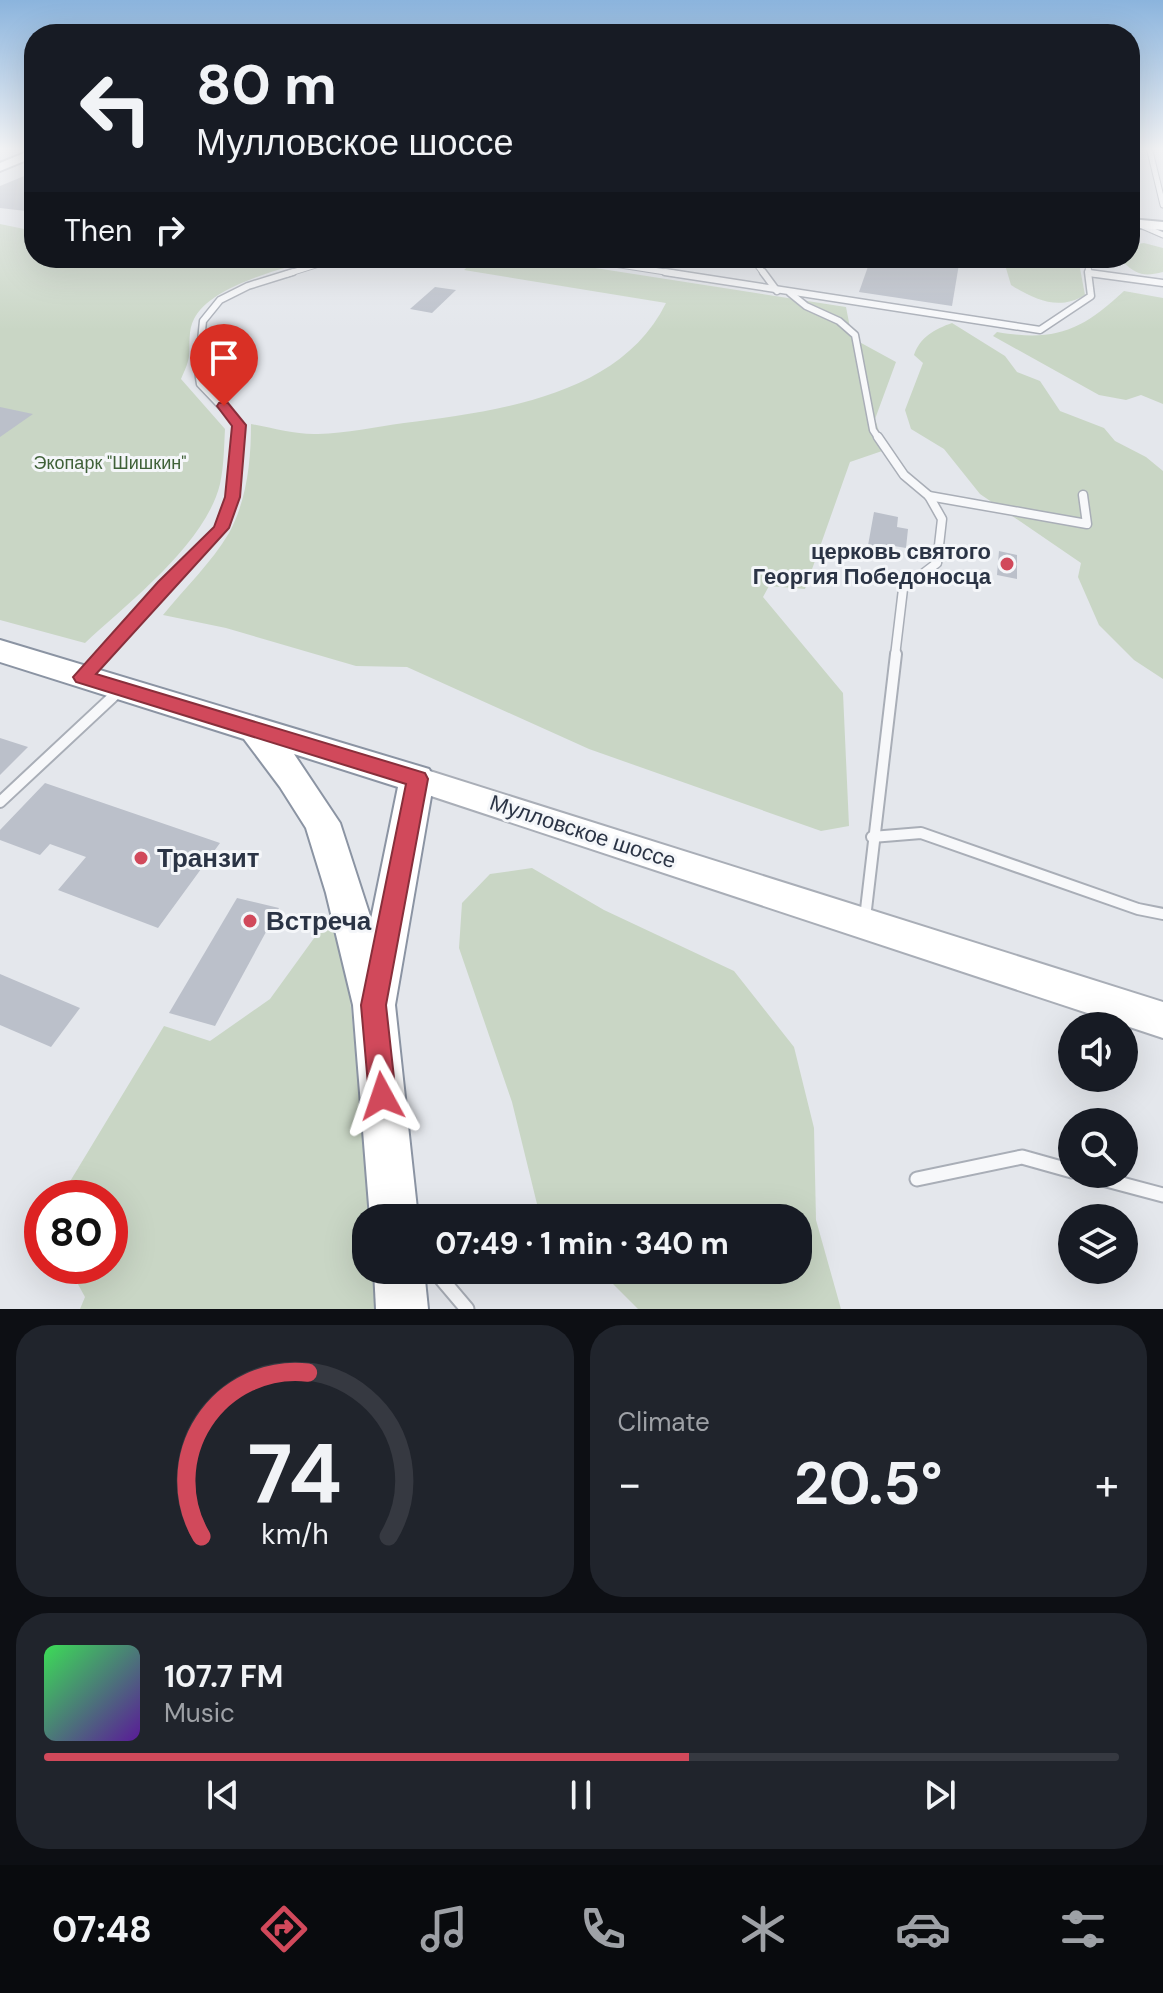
<!DOCTYPE html>
<meta charset="utf-8">
<style>
body{margin:0;font-family:"DM Sans",sans-serif;background:#20242c;color:#f1f3f6;height:100vh;display:flex;flex-direction:column;font-size:30px;white-space:nowrap}
*{box-sizing:border-box;margin:0}
p{font-size:26px;color:#9ea1a6}
.icon{flex:none;width:44px;height:44px;fill:none;stroke:currentColor;stroke-width:2;stroke-linecap:round;stroke-linejoin:round}
.map{position:relative;height:1309px;overflow:hidden}
.details{display:flex;flex-direction:column;gap:16px;padding:16px;background:#0d0f14;flex:1}
.details>*{flex:none}
.hud{position:absolute;left:24px;top:24px;width:1116px;height:244px;border-radius:32px;box-shadow:0 8px 32px #0002;background:#171b24;color:#f1f3f6;overflow:hidden}
.fabs{position:absolute;left:1058px;top:1012px;display:grid;gap:16px}
.fabs a{display:grid;place-items:center;width:80px;height:80px;border-radius:50%;background:#171b24;box-shadow:0 8px 32px #0002;font-size:40px}
.speed{position:absolute;left:24px;top:1180px;display:flex;gap:16px;font-size:40px;font-weight:700;text-align:center}
.speed>*{display:grid;place-content:center;width:104px;height:104px;border-radius:50%;background:#171b24;box-shadow:0 8px 32px #0002;line-height:1}
.speed .limit{border:12px solid #d22;background:#fff;color:#111}
.pin{position:absolute;display:grid;place-items:center;width:68px;height:68px;color:#fff;margin:-82px -34px;border-radius:50% 50% 50% 0;rotate:-45deg;box-shadow:0 0 8px #0007}
.pin .icon{rotate:45deg}
.me{position:absolute;width:88px;margin:-44px;rotate:355deg;stroke-linejoin:round;filter:drop-shadow(0 0 6px #0008)}
.turn{display:flex;align-items:center;gap:28px;height:168px;padding:0 40px;font-size:36px}
.turn .icon{width:104px;height:104px;stroke-width:2.5}
.turn b{display:block;font-size:56px;line-height:68px}
.then{display:flex;align-items:center;height:76px;padding:0 40px;background:#0003;gap:16px;font-size:30px}
.big{font-size:60px;font-weight:700;line-height:1.1}
.details .tile{flex:1;display:flex;flex-direction:column;justify-content:center;gap:12px;min-width:0;padding:0 28px;border-radius:32px;background:#20242c}
.details .dial{align-items:center;gap:0}
.dial svg{height:208px;overflow:visible;fill:none;stroke:#363941;stroke-width:7;stroke-linecap:round;text-anchor:middle}
.dial text{fill:#f1f3f6;stroke:none}
.song{display:flex;align-items:center;gap:24px}
.cover{width:96px;height:96px;border-radius:12px;background:linear-gradient(135deg,hsl(130 70% 55%),hsl(270 70% 35%))}
.played{height:8px;border-radius:4px;background:linear-gradient(90deg,#d1495b 60%,#363941 60%)}
.keys{display:flex;justify-content:space-around;direction:ltr}
.heat{display:flex;justify-content:space-between;align-items:center;font-size:44px;direction:ltr}
.details .tiles{flex:1;display:grid;gap:16px;grid-template-columns:1fr 1fr}
.tile:last-child{grid-column:span 2}
.trip{position:absolute;left:352px;top:1204px;width:460px;height:80px;border-radius:32px;background:#171b24;box-shadow:0 8px 32px #0002;font-weight:700;line-height:80px;text-align:center}
.tabs{display:flex;height:128px;justify-content:space-around;align-items:center;background:#090b0e;color:#9ea1a6}
.tabs .icon{width:56px;height:56px}
.tabs .current{color:#d1495b}
.tabs b{font-size:36px;color:#f1f3f6}
.map>svg:first-child{display:block}
.green{fill:#c9d6c5}
.building{fill:#bbc0ca}
.lines{fill:none;stroke-linecap:round;stroke-linejoin:round}
.service-far4-casing{stroke:#a9aeb7;stroke-width:7}
.service-far3-casing{stroke:#a9aeb7;stroke-width:9}
.service-far2-casing{stroke:#a9aeb7;stroke-width:11}
.service-far1-casing{stroke:#a9aeb7;stroke-width:14}
.service-casing{stroke:#a9aeb7;stroke-width:17}
.secondary-casing{stroke:#a9aeb7;stroke-width:4}
.trunk-casing{stroke:#8b94a3;stroke-width:4}
.service-far4{stroke:#f7f8fa;stroke-width:5}
.service-far3{stroke:#f7f8fa;stroke-width:6}
.service-far2{stroke:#f7f8fa;stroke-width:8}
.service-far1{stroke:#f7f8fa;stroke-width:10}
.service{stroke:#f7f8fa;stroke-width:13}
.secondary{fill:#fff;fill-rule:evenodd}
.trunk{fill:#fff;fill-rule:evenodd}
.route{fill:#d1495b;stroke:#882f3b;stroke-width:2}
.poi-dot{fill:#d1495b;stroke:#f4f6f9;stroke-width:3}
.labels{text-anchor:middle;stroke-width:6;stroke-linejoin:round;paint-order:stroke}
.far-park-label{font-size:18px;fill:#3f6138;stroke:#f4f6f9}
.poi-label{font-size:22px;font-weight:bold;fill:#2b3445;stroke:#f4f6f9;text-anchor:end}
.street-label{font-size:22px;fill:#2b3445;stroke:#f4f6f9}
.near-poi-label{font-size:26px;font-weight:bold;fill:#2b3445;stroke:#f4f6f9;text-anchor:start}
</style>
<div class="map">
<svg width="1163" height="1309" viewBox="0 0 1163 1309">
<rect width="100%" height="100%" fill="#e4e7ec"/>
<g class="green">
<path d="M0 224 34 231V258H321C287 267 211 285 194 319 188 330 190 344 189 356 188 364 184 372 181 379L225 429C224 447 224 466 220 484 206 543 128 603 85 643L0 620Z"/>
<path d="M1144 243 1163 248V272C1144 277 1137 275 1123 262L1124 258H1130V245Z"/>
<path d="M477 258H531L846 307 852 338 896 362 875 419 885 450 850 462 805 589 769 586 763 597 843 693 849 826 821 831 589 749 407 667 356 666 226 628 163 615C184 589 212 562 229 533 247 500 251 461 251 424 273 428 297 435 318 434 346 433 376 427 404 423 495 411 620 397 666 303L464 270Z"/>
<path d="M1003 258H1059L1079 263 1085 295C1059 311 1035 300 1011 285Z"/>
<path d="M1124 291 1163 298V404L1141 395 1126 400 1099 395 993 336 997 332C1055 342 1081 331 1124 291Z"/>
<path d="M952 323 1005 356 1017 372 1040 381 1060 411 1104 428 1115 441 1146 457 1163 471V679L1134 660 1099 625 1078 577 1081 563 980 494 944 449 911 429 905 410 923 363 914 355C920 337 935 329 952 323Z"/>
<path d="M532 868 604 910 734 971 794 1047 814 1128 816 1220 841 1309H638L599 1270H798V1218H549L537 1204 512 1102 459 948 462 903 490 874Z"/>
<path d="M325 923 339 934 348 978 372 1218H366V1270H378L381 1309H80L85 1297 68 1266H110V1198H60L164 1026 210 1041 270 999Z"/>
</g>
<g class="building">
<path d="M34 172V212L0 208V186Z"/>
<path d="M871 258H960L952 306 859 292Z"/>
<path d="M435 287 456 290 432 313 410 309Z"/>
<path d="M0 407 33 414 0 437Z"/>
<path d="M874 512 898 517 897 527 908 529 906 548 894 546 892 556 867 551Z"/>
<path d="M999 551 1017 555V579L997 575Z"/>
<path d="M0 738 28 747 0 775Z"/>
<path d="M45 783 220 843 158 928 58 890 86 857 50 844 40 855 0 840V830Z"/>
<path d="M237 898 279 908 215 1026 169 1013Z"/>
<path d="M0 974 80 1008 51 1047 0 1025Z"/>
</g>
<g class="lines">
<g class="service-far4-casing">
<g id="service-far4">
<path d="M1149 147 1163 205"/>
<path d="M1140 225 1163 235"/>
<path d="M576 258 678 274"/>
<path d="M752 258 764 274"/>
<path d="M1087 258 1089 274"/>
<path d="M1089 273 1096 274"/>
<path d="M287 274 338 258"/>
</g>
</g>
<g class="service-far3-casing">
<g id="service-far3">
<path d="M665 272 1040 330 1091 296 1088 272"/>
<path d="M763 272 777 291"/>
<path d="M1089 273 1163 283"/>
<path d="M790 293 806 306 839 321 855 335 873 430 879 439"/>
<path d="M238 439 239 425 200 384 198 371 203 321 220 300 248 286 293 272"/>
</g>
</g>
<g class="service-far2-casing">
<g id="service-far2">
<path d="M878 437 904 475 929 496 942 519 937 563 903 589 895 656"/>
<path d="M929 496 1087 524 1083 495"/>
<path d="M101 656 221 528 232 497 238 437"/>
</g>
</g>
<g class="service-far1-casing">
<g id="service-far1">
<path d="M85 674 103 654"/>
<path d="M0 802 119 691"/>
<path d="M872 837 921 833 1138 909 1163 914"/>
<path d="M865 918 896 654"/>
</g>
</g>
<g class="service-casing">
<g id="service">
<path d="M1084 1174 1163 1195"/>
<path d="M917 1179 1022 1157 1072 1171"/>
<path d="M434 1270 467 1309"/>
</g>
</g>
<g class="secondary-casing">
<g id="secondary">
<path d="M34 149V157L0 171V163Z"/>
<path d="M1130 219 1163 222V230L1130 227Z"/>
<path d="M417 767 1163 1002V1038L407 788 402 779 407 770Z"/>
</g>
</g>
<g class="trunk-casing">
<g id="trunk">
<path d="M0 640 429 769 434 779 395 1005 418 1218H370L353 1005 326 893 306 828 280 787 244 739 0 662ZM294 754 398 787 371 919 340 823Z"/>
<path d="M374 1270H424L428 1309H376Z"/>
</g>
</g>
<use href="#service-far4" class="service-far4"/>
<use href="#service-far3" class="service-far3"/>
<use href="#service-far2" class="service-far2"/>
<use href="#service-far1" class="service-far1"/>
<use href="#service" class="service"/>
<use href="#secondary" class="secondary"/>
<use href="#trunk" class="trunk"/>
</g>
<linearGradient id="sky" x2="0" y2="1"><stop stop-color="#8bb4dd"/><stop offset="0.45" stop-color="#f3f4f6"/><stop offset="1" stop-color="#f3f4f6" stop-opacity="0"/></linearGradient>
<rect width="1163" height="330" fill="url(#sky)"/>
<path class="route" d="M219 403H228L246 425 240 497 229 528 96 674 425 773 428 779 386 1005 396 1096 392 1106 382 1110 373 1106 369 1096 361 1005 406 784 76 682 73 677 158 582 214 527 225 497 232 426 217 406Z"/>
<g class="poi-dot">
<circle cx="1007" cy="564" r="8"/>
<circle cx="141" cy="858" r="8"/>
<circle cx="250" cy="921" r="8"/>
</g>
<g class="labels">
<g class="far-park-label">
<text x="110" y="469">Экопарк "Шишкин"</text>
</g>
<g class="poi-label">
<text x="991" y="559">церковь святого<tspan x="991" dy="25">Георгия Победоносца</tspan></text>
</g>
<g class="street-label">
<text transform="translate(583 831) rotate(18)" y="8">Мулловское шоссе</text>
</g>
<g class="near-poi-label">
<text x="157" y="867">Транзит</text>
<text x="266" y="930">Встреча</text>
</g>
</g>
</svg>
<div class="fabs">
<a><svg class="icon" aria-label="sound" viewBox="0 0 24 24"><path d="M4 9h4l5-4v14l-5-4H4zM17 9q2 3 0 6"/></svg></a>
<a><svg class="icon" aria-label="search" viewBox="0 0 24 24"><circle cx="10" cy="10" r="6"/><path d="M15 15l6 6"/></svg></a>
<a><svg class="icon" aria-label="layers" viewBox="0 0 24 24"><path d="M12 4l9 5-9 5-9-5zM3 14l9 5 9-5"/></svg></a>
</div>
<div class="speed"><div class="limit">80</div></div>
<div class="pin" style="left:224px;top:406px;background:#d93025"><svg class="icon" aria-label="arrive" viewBox="0 0 24 24"><path d="M6 21V4h12l-3 4 3 4H6"/></svg></div>
<svg class="me" style="left:382px;top:1096px" viewBox="-20 -20 40 40"><path d="M0-17L14 15 0 8-14 15z" fill="#d1495b" stroke="#fff" stroke-width="4"/></svg>
<div class="trip">07:49 · 1 min · 340 m</div>
<div class="hud">
<div class="turn"><svg class="icon" aria-label="left" viewBox="0 0 24 24"><path d="M17 20v-9H6M10 6l-5 5 5 5"/></svg><div><b>80 m</b>Мулловское шоссе</div></div>
<div class="then">Then<svg class="icon" aria-label="right" viewBox="0 0 24 24"><path d="M7 20v-9h11M14 6l5 5-5 5"/></svg></div>
</div>
</div>
<section class="details">
<div class="tiles">
<div class="tile dial"><svg viewBox="0 0 100 80">
<path d="M14 69A42 42 0 1 1 86 69"/>
<path d="M14 69A42 42 0 0 1 55 6" stroke="#d1495b"/>
<text x="50" y="56" font-size="32" font-weight="700">74</text>
<text x="50" y="72" font-size="11">km/h</text>
</svg></div>
<div class="tile"><p>Climate</p>
<div class="heat"><a>−</a><b class="big">20.5°</b><a>+</a></div>
</div>
<div class="tile">
<div class="song"><i class="cover"></i><div><b>107.7 FM</b><p>Music</p></div></div>
<div class="played"></div>
<div class="keys"><svg class="icon" aria-label="previous" viewBox="0 0 24 24"><path d="M18 5L8 12l10 7zM5 5v14"/></svg><svg class="icon" aria-label="pause" viewBox="0 0 24 24"><path d="M8 5v14M16 5v14"/></svg><svg class="icon" aria-label="next" viewBox="0 0 24 24"><path d="M6 5l10 7-10 7zM19 5v14"/></svg></div>
</div>
</div>
</section>
<nav class="tabs">
<b>07:48</b>
<svg class="icon current" aria-label="directions" viewBox="0 0 24 24"><path d="M12 3l9 9-9 9-9-9zM9 14v-3h6M13 9l2 2-2 2"/></svg>
<svg class="icon" aria-label="music" viewBox="0 0 24 24"><path d="M9 18V5l10-2v13"/><circle cx="6" cy="18" r="3"/><circle cx="16" cy="16" r="3"/></svg>
<svg class="icon" aria-label="phone" viewBox="0 0 24 24"><path d="M5 4h4l2 5-3 2q2 4 5 5l2-3 5 2v4C11 20 4 13 5 4z"/></svg>
<svg class="icon" aria-label="climate" viewBox="0 0 24 24"><path d="M12 3v18M4 7l16 10M4 17L20 7"/></svg>
<svg class="icon" aria-label="car" viewBox="0 0 24 24"><path d="M5 17H2v-5l4-1 3-4h7l3 4 3 1v5h-3M9 17h6M6 11h13"/><circle cx="7" cy="17" r="2"/><circle cx="17" cy="17" r="2"/></svg>
<svg class="icon" aria-label="filters" viewBox="0 0 24 24"><path d="M4 7h16M4 17h16"/><circle cx="9" cy="7" r="2"/><circle cx="15" cy="17" r="2"/></svg>
</nav>
